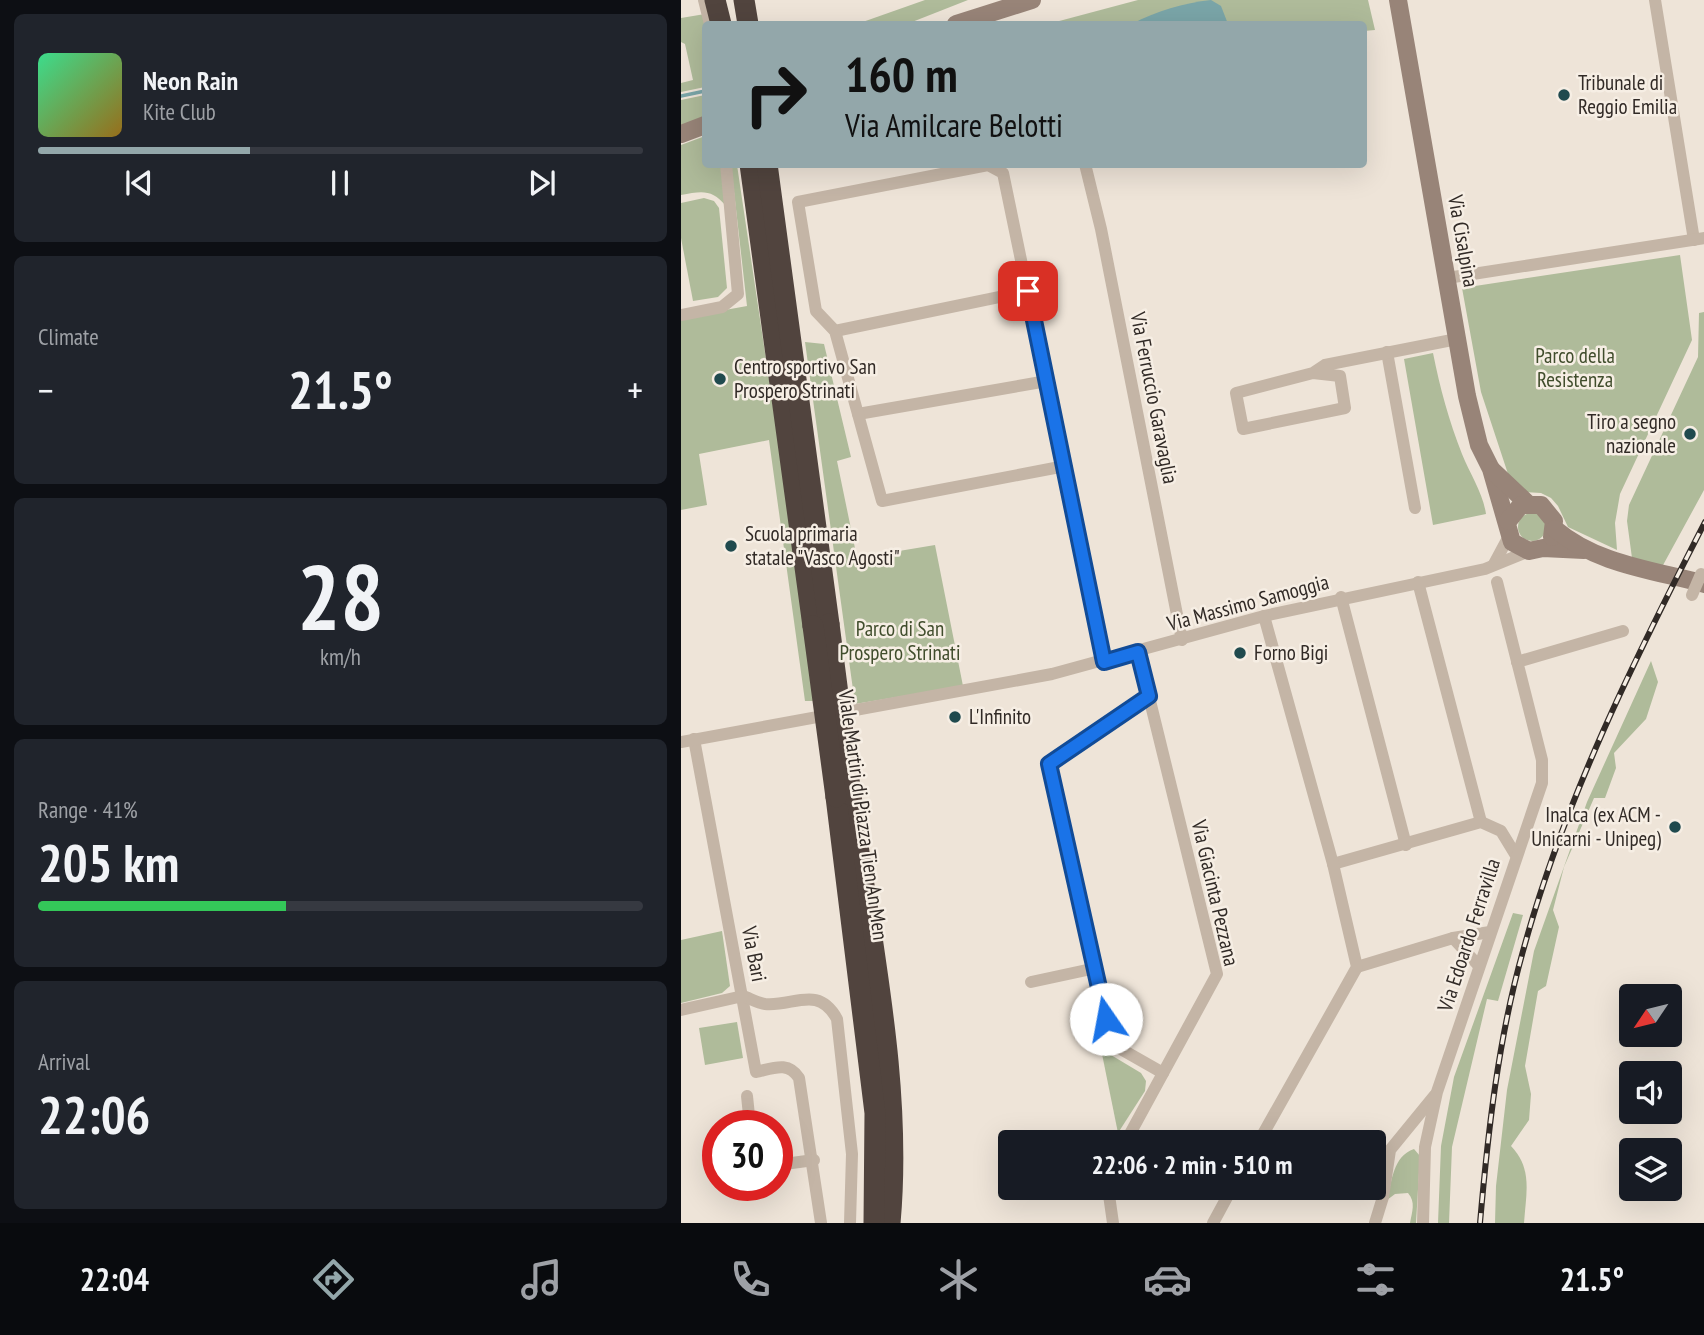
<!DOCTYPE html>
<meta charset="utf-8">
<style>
body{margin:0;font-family:"PT Sans Narrow",sans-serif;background:#20242c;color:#f1f3f6;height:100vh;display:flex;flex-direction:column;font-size:26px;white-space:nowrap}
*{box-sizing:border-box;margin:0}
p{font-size:23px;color:#9ea1a6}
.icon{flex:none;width:38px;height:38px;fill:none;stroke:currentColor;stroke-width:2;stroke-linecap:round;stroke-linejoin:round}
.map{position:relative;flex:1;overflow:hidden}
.side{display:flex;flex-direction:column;gap:14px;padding:14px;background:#0d0f14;width:681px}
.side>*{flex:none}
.hud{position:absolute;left:21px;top:21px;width:665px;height:147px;border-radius:7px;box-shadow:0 7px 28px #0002;background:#93a7aa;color:#111;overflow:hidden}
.needle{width:46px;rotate:235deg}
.tools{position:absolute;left:938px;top:984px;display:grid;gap:14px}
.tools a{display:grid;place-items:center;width:63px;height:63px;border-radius:7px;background:#171b24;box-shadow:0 7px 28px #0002;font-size:35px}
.speed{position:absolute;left:21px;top:1110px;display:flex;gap:14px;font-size:35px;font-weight:700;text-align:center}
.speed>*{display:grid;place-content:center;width:91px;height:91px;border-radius:50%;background:#171b24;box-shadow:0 7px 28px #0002;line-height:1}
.speed .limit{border:10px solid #d22;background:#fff;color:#111}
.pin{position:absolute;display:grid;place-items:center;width:60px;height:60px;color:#fff;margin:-30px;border-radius:14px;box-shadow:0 4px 10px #0006}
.me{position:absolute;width:77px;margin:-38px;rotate:348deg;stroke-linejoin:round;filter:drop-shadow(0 0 5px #0008)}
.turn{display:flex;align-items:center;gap:24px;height:147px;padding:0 28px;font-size:32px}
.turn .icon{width:91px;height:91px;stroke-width:2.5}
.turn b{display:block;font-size:49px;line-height:60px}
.big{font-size:52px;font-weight:800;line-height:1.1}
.side .widget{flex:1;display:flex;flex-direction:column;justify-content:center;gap:10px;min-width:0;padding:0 24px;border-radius:10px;background:#20242c}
.side .dial{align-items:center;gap:0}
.dial b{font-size:91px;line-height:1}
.song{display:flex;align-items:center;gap:21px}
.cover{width:84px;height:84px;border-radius:10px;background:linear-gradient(135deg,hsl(150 70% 55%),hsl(40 70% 35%))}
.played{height:7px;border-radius:4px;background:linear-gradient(90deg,#93a7aa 35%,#363941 35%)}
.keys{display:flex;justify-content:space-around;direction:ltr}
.heat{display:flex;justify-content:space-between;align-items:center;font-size:38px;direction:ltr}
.charge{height:10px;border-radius:5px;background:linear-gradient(90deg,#34c759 41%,#363941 0)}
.trip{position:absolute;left:317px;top:1130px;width:388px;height:70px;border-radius:7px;background:#171b24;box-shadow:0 7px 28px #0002;font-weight:800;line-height:70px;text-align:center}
.tabs{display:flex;height:112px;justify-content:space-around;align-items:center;background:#090b0e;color:#9ea1a6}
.tabs .icon{width:49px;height:49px}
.tabs .current{color:#93a7aa}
.tabs b{font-size:32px;color:#f1f3f6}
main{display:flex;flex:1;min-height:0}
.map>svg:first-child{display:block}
.green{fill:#afbb9a}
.water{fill:#7aa5a8}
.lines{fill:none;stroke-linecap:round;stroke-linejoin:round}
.stream{stroke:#7aa5a8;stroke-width:3.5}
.street{stroke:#c4b5a6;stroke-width:12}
.secondary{stroke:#988478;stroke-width:18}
.highway{stroke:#51443e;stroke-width:21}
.rail-casing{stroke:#312a26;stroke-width:6}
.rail{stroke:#f6eee4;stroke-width:3.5;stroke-dasharray:10;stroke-linecap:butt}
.street-bridge{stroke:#c4b5a6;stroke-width:12}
.highway-bridge{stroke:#51443e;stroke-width:21}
.route-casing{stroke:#114b97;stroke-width:18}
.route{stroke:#1a73e8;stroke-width:12}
.poi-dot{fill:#204a4e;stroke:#f6eee4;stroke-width:2.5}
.labels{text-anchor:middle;stroke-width:5;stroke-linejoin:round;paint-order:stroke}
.poi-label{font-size:21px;fill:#312a26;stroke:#f6eee4;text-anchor:start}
.street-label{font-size:21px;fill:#312a26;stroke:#f6eee4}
.park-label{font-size:21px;fill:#404d2c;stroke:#f6eee4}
</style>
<main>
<section class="side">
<div class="widget">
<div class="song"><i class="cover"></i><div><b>Neon Rain</b><p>Kite Club</p></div></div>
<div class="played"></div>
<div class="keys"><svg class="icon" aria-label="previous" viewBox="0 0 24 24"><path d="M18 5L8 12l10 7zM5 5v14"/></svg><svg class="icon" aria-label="pause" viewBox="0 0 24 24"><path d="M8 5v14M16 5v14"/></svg><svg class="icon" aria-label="next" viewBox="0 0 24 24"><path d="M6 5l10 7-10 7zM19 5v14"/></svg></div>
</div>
<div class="widget"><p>Climate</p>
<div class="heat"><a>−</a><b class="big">21.5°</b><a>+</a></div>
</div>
<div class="widget dial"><b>28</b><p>km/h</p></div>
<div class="widget"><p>Range · 41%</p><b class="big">205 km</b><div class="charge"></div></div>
<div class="widget"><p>Arrival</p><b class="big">22:06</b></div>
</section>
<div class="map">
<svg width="1024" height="1223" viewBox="0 0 1024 1223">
<rect width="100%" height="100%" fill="#eee4d8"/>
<g class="green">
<path d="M244 0H287L226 24H176Z"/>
<path d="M457 0H687L694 30 683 31 682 24H367Z"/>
<path d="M24 14V87L0 92V83L12 80 4 44 0 42V18Z"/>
<path d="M24 95V117L0 126V100Z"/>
<path d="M24 136V164L41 165 45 206C31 189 21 191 0 195V145Z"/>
<path d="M50 165H56L136 701H124L88 440 18 454 26 505 0 510V318L66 306Z"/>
<path d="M23 198 33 201 38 208 46 288 37 297 12 301 0 238V203Z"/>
<path d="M999 255 1011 340 939 494 934 523 936 550 887 527 877 506 870 498 860 493 842 492 829 480 800 392 781 288Z"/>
<path d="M1023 312V490L981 567 951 558 946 521 948 505 1017 357 1018 313Z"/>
<path d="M124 342 143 344 170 457 156 461 176 558 254 545 282 686 174 704Z"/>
<path d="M752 353C759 388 768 421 781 454 789 474 802 493 805 514L752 525 723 359Z"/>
<circle cx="851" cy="527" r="14"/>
<path d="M970 661 977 682 965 719 933 753 935 768 924 798H913L883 867 872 910 878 927 865 986 857 991 844 1066 850 1094 848 1120 830 1146C852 1169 845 1193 843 1223H814L815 1186 826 1090 853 951 906 802Z"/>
<path d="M832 913 842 915 817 1001 806 999 771 1147 768 1223H757L760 1146 773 1077Z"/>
<path d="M41 931 49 986 41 993 0 1003V940Z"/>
<path d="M56 1022 62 1058 24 1065 18 1028Z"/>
<path d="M420 1049 460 1073 465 1081 464 1091 437 1133Z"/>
<path d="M733 1149 739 1156 735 1223H729C731 1212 735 1202 727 1193L714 1194 706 1200C711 1181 712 1156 733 1149Z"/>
</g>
<path class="water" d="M530 0 540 6 547 24H451C475 11 503 3 530 0Z"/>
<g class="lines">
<path class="stream" d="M0 96 24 91"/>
<g class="street">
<path d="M23 0 29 24"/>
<path d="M974 0 1013 240"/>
<path d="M404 164 420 229 501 640"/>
<path d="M766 278 1024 238"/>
<path d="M0 315 41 307 57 294 45 164"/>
<path d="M154 331 347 291"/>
<path d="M706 352 734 508"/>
<path d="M632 373 659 376 664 408 562 429 555 393 632 373 644 365 776 339"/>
<path d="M177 414 366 381"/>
<path d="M384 466 201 501 154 331 135 311 117 202 307 165 322 173 423 661"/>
<path d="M813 564 828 536"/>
<path d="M737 582 800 822"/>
<path d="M660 597 725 845"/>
<path d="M836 662 942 631"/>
<path d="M468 696 368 763 431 1044 482 1073"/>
<path d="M13 739 75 1072C93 1068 107 1061 118 1078L140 1223"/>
<path d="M0 742 371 674 583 616 804 569 848 551"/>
<path d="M652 864 800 822 820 831 834 854"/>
<path d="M772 938 798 966"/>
<path d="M676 967 772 938 809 932"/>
<path d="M350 982 415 968"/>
<path d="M62 996C68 998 77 1003 84 1004 112 1007 137 984 156 1019L171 1154 169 1223"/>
<path d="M0 1010 62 996"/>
<path d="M66 1096 69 1125"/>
<path d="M444 1143 536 974 457 652"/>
<path d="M577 1143 676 967 652 864 583 616"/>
<path d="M96 1165 133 1160"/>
<path d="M427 1188 432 1223"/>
<path d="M532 1223 551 1188"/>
<path d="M694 1223 702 1197 709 1150 754 1095"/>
<path d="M742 1223 744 1147 756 1092 861 783V760L816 582"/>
</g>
<g class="secondary">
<path d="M717 0 786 396 798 445 810 469 831 542 848 551 862 548 903 550"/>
<path d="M275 24 351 0"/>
<path d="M0 134 24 125"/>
<path d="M811 470 846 503"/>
<path d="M827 521 840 505H860L873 521 871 537"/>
<path d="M874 529C915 564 972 570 1024 584"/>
</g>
<g class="highway">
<path d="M34 0 40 24"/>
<path d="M63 0 67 24"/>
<path d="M69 164 132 626"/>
<path d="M86 164 148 624"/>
<path d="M170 795C188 936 222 1081 209 1223"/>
<path d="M155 797 194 1113 193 1223"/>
</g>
<g class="rail-casing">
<path id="rail" d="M799 1223C807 1132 817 1040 842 951 883 801 953 660 1024 522"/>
</g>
<use href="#rail" class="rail"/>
<path class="street-bridge" d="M1011 595 1020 574"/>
<g class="highway-bridge">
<path d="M148 624 170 795"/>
<path d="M132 626 155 797"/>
</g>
</g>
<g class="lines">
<g class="route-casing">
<path id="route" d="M347 291 423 662 457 652 468 696 368 764 425 1019"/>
</g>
<use href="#route" class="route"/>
</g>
<g class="poi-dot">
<circle cx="883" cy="95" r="7"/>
<circle cx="39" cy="379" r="7"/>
<circle cx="1009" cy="434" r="7"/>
<circle cx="50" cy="546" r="7"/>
<circle cx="559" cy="653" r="7"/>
<circle cx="274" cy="717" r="7"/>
<circle cx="994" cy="827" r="7"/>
</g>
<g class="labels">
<g class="poi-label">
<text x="897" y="90">Tribunale di<tspan x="897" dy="24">Reggio Emilia</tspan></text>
<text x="53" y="374">Centro sportivo San<tspan x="53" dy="24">Prospero Strinati</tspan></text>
<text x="995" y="429" text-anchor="end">Tiro a segno<tspan x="995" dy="24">nazionale</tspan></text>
<text x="64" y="541">Scuola primaria<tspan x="64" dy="24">statale "Vasco Agosti"</tspan></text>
<text x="573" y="660">Forno Bigi</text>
<text x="288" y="724">L'Infinito</text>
<text x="980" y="822" text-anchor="end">Inalca (ex ACM -<tspan x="980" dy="24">Unicarni - Unipeg)</tspan></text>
</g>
<g class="street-label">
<text transform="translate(782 241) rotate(80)" y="7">Via Cisalpina</text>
<text transform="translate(473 398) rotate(79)" y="7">Via Ferruccio Garavaglia</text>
<text transform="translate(567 603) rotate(-15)" y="7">Via Massimo Samoggia</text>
<text transform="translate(182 815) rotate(82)" y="7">Viale Martiri di Piazza Tien An Men</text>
<text transform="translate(534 893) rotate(77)" y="7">Via Giacinta Pezzana</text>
<text transform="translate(788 935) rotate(-72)" y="7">Via Edoardo Ferravilla</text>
<text transform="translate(73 954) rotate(79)" y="7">Via Bari</text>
</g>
<g class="park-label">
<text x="894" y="363">Parco della<tspan x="894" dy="24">Resistenza</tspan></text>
<text x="219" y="636">Parco di San<tspan x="219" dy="24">Prospero Strinati</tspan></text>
</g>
</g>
</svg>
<div class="tools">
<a><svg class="needle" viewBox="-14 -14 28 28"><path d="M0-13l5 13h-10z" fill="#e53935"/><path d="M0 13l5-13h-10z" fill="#9ea1a6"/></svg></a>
<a><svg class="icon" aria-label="sound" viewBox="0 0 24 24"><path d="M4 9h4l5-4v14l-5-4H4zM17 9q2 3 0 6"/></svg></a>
<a><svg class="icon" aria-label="layers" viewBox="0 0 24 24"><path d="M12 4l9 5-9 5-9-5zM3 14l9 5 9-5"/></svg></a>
</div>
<div class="speed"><div class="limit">30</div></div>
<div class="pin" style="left:347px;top:291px;background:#d93025"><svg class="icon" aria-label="arrive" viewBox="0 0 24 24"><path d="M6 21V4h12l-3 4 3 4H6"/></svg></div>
<svg class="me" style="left:425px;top:1019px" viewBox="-20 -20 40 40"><circle r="19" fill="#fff"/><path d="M0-13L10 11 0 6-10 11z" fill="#1a73e8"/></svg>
<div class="trip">22:06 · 2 min · 510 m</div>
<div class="hud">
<div class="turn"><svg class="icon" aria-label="right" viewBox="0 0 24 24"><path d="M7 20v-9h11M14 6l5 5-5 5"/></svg><div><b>160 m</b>Via Amilcare Belotti</div></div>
</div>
</div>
</main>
<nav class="tabs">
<b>22:04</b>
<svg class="icon current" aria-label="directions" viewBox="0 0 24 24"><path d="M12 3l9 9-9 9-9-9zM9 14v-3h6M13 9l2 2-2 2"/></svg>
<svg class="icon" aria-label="music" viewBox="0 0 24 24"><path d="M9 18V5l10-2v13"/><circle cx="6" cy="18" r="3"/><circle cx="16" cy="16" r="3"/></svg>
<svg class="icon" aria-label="phone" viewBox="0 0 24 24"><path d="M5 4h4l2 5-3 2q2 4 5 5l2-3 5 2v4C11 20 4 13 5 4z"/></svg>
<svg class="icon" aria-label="climate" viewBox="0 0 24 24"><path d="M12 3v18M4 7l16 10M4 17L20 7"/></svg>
<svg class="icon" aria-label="car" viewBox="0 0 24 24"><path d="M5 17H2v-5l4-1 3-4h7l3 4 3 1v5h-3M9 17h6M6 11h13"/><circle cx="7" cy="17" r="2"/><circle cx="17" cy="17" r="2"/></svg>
<svg class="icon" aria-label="filters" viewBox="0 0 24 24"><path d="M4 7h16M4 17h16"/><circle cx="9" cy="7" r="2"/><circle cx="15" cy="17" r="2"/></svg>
<b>21.5°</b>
</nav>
